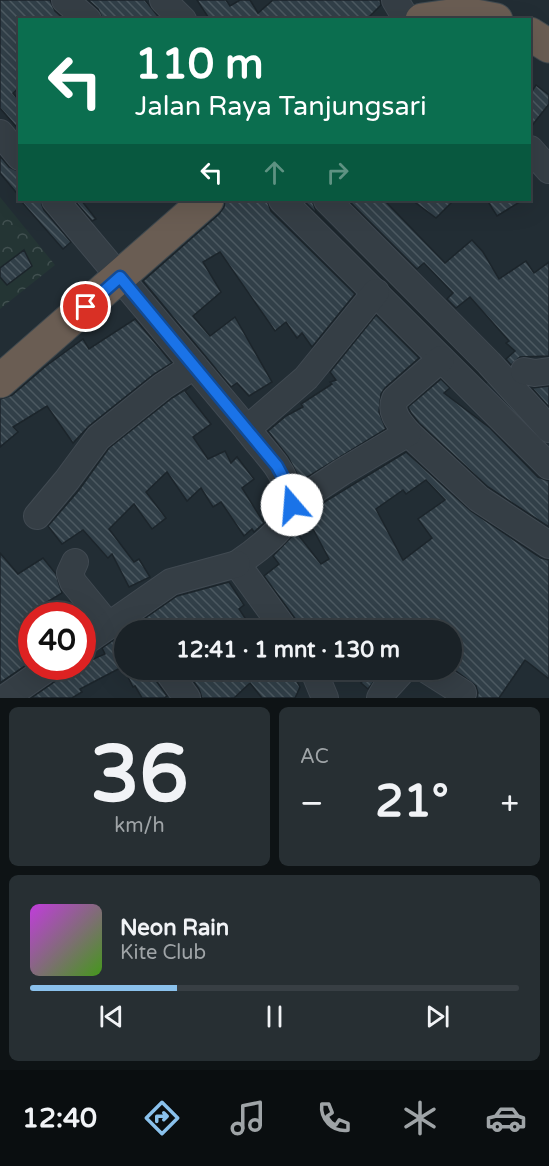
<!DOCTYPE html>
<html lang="id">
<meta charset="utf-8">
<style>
body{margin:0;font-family:"Varela Round",sans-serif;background:#272f33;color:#f1f3f6;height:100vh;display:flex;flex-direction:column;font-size:22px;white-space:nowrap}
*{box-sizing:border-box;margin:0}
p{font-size:20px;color:#9fa4a7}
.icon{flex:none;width:33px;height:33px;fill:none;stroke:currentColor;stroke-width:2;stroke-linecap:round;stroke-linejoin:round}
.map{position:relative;height:698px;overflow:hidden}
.sheet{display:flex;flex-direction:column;gap:9px;padding:9px;background:#0e1315;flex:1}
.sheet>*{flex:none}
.hud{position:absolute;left:18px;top:18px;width:513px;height:183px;border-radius:0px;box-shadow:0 6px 24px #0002,0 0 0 2px #383f44;background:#0b6e4f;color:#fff;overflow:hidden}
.speed{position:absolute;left:18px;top:602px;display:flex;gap:12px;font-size:30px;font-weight:700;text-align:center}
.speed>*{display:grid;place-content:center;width:78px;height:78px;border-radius:50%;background:#1a2227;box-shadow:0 6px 24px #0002,0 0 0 2px #383f44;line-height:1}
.speed .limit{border:9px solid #d22;background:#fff;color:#111}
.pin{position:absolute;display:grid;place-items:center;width:51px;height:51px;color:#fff;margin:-26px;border:3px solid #fff;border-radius:50%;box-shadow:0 2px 6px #0007}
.me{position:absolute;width:66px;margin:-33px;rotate:342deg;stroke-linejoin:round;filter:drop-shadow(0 0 4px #0008)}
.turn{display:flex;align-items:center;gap:21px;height:126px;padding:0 18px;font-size:27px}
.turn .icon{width:78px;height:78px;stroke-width:2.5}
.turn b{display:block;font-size:42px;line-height:51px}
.lanes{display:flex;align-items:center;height:57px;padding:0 18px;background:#0003;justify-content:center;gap:30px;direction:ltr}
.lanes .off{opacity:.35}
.big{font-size:45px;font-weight:800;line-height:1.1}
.sheet .tile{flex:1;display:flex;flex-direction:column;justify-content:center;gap:9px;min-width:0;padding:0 21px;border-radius:9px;background:#272f33}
.sheet .dial{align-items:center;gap:0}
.dial b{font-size:78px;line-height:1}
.song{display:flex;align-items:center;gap:18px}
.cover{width:72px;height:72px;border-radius:9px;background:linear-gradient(135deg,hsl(290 70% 55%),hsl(100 70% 35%))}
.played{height:6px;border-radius:3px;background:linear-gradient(90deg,#8ac1ec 30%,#383f44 30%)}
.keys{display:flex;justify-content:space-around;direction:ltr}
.heat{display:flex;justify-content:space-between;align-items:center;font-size:33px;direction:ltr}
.sheet .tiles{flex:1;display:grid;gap:9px;grid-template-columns:1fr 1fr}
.tile:last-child{grid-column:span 2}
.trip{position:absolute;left:114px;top:620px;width:348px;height:60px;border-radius:30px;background:#1a2227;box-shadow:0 6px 24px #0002,0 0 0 2px #383f44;font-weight:800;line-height:60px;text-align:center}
.menu{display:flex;height:96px;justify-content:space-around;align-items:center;background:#0a0e10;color:#9fa4a7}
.menu .icon{width:42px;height:42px}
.menu .selected{color:#8ac1ec}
.menu b{font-size:27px;color:#f1f3f6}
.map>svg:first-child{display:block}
.park{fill:url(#park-crowns)}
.building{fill:url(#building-back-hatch);stroke:#1c252b;stroke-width:1.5;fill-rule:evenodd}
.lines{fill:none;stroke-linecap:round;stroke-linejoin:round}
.minor-casing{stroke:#414a52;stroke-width:28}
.highway-casing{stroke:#3f494f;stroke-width:35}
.minor{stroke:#353e45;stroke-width:26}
.highway{stroke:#6a5d53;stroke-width:33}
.route-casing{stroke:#114b97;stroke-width:15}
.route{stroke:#1a73e8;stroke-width:10}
</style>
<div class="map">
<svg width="549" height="698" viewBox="0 0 549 698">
<defs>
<pattern id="park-crowns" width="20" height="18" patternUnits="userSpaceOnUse" patternTransform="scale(1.5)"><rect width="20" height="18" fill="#243534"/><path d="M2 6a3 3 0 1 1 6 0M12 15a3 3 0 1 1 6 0" fill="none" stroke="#415050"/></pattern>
<pattern id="building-back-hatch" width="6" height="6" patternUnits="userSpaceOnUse" patternTransform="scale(1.5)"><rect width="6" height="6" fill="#313f48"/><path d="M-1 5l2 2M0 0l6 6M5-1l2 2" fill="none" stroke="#4c5961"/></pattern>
</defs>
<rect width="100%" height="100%" fill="#222d34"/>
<path class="park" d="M0 197 55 265 0 309Z"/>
<g class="building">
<path d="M0 0H50L55 11 65 20H20V87L13 93 20 102V131L0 108Z"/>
<path d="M88 0H145L161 20H103L98 9Z"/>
<path d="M197 0H226L230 6 240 0H250L258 13 273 0H380L381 5 366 20H210Z"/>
<path d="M536 85 549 95V104L530 128V94Z"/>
<path d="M0 156 9 167 20 172V197L0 173Z"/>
<path d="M20 200H40L44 210 71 242 63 249Z"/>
<path d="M74 200H81L96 219 92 221Z"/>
<path d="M225 200H267L271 211 355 294 312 347 302 333 297 338 286 322 275 331 220 252 203 262 221 292 193 316 210 336 235 317 272 382 249 396 237 383 231 387 143 281 219 214 224 207Z"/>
<path d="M303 200H312L316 211 478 373 487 383Z"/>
<path d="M353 200H384L445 263 472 240 483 252 499 279 526 261 534 273 549 262V356L520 357 511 365 506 359 515 351 506 343 509 341 470 297 456 308 447 299 453 293 424 263 417 269 350 202Z"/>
<path d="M412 200H454L436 218Z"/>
<path d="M487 200H523L497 216Z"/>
<path d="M24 250 32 266 7 285 0 277V268Z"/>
<path d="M376 315 419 358 385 388 381 394 379 412 386 429 301 481 288 457 268 431 286 416 303 407 301 404 332 384 330 382 336 380 330 372Z"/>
<path d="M135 319 172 363 154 374 89 426 73 443 47 406 13 427 18 432 0 447V399L12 395 46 366 83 339 89 349Z"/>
<path d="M441 379 450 388 444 393 490 428 538 477 549 481V527L488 487 419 423 411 413 408 407Z"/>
<path d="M191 386 185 391 211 424 193 437 208 459 225 451 231 463 237 457 254 479 242 488 264 523 254 532 252 529 244 536 221 502 213 507 201 488 187 501 167 472 146 492 166 518 152 529 134 504 109 529 134 562 139 559 150 577 129 587 112 554 108 558 83 530 62 544 48 526 79 490 109 448 172 398Z"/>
<path d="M549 386V407L532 388Z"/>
<path d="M406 452 471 511 541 558 549 560V679L525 660 499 698H477L478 693 476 686 452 668V630H300L297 621 264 576 279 564 273 556 296 532 321 564 329 559 305 514ZM426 480 445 500 418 519 432 538 403 560 376 509 403 490 406 494Z"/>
<path d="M0 553 18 574 43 558 56 574 62 593 39 607 45 615H32V661L0 683Z"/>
<path d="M229 582 244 605 239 609 253 630H128L177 596Z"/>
<path d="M124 633V666L80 689 82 692 72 698H31L60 678 64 673 66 666H82V664L105 654 102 648Z"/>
<path d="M124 669H151L154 678 167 696 164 698H142L135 686 133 687Z"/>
<path d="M185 669H290L300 687 295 698H262L250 683 234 698H202L199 689Z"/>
<path d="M371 669H384L368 689 361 683Z"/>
</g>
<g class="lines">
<g class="minor-casing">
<g id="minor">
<path d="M65 0 88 20"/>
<path d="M163 0 183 20"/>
<path d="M395 0 407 20"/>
<path d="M0 133 20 157"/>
<path d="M530 149 549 170"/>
<path d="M55 200 247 429C256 441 267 453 276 465 283 475 291 492 292 504 293 524 252 554 237 564L285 630"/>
<path d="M282 200 549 466"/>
<path d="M327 200 489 363 549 429"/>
<path d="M524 371 535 373 549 371"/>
<path d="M247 429 306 378 376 292"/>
<path d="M408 433 479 499 549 545"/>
<path d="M292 505 342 472 408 433C400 423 389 413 395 399L441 359"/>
<path d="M37 516 67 480 98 438 163 386 194 366"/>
<path d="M75 562 70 573 73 582 109 626"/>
<path d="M82 644 171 582 237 564"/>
<path d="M166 669 187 698"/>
<path d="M313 669 325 698"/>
<path d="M425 669 463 693"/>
<path d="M5 698 51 666"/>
<path d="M380 698 384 691 404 669"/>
</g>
</g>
<g class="highway-casing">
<g id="highway">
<path d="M422 20 465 14 496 20"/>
<path d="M530 34 549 46"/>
<path d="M0 381 207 200"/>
</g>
</g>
<use href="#minor" class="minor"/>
<use href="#highway" class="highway"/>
</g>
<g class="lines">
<g class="route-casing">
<path id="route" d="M86 307 120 277 277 466 284 479 292 505"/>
</g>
<use href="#route" class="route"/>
</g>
</svg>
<div class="speed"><div class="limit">40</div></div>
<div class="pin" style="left:86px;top:307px;background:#d93025"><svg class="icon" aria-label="arrive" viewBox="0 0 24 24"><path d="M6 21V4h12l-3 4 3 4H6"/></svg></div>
<svg class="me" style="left:292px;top:505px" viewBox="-20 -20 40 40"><circle r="19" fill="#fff"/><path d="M0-13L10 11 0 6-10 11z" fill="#1a73e8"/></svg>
<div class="trip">12:41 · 1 mnt · 130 m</div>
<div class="hud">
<div class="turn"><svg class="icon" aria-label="left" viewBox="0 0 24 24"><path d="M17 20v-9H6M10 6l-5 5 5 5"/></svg><div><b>110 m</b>Jalan Raya Tanjungsari</div></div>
<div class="lanes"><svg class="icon" aria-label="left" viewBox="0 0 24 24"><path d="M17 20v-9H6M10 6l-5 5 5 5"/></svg><svg class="icon off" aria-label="ahead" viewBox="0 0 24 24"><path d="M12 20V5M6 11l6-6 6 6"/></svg><svg class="icon off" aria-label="right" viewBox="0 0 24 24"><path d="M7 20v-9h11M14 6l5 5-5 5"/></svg></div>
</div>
</div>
<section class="sheet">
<div class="tiles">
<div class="tile dial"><b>36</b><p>km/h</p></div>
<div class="tile"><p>AC</p>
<div class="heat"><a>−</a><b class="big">21°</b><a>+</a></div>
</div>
<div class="tile">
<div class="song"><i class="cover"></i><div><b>Neon Rain</b><p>Kite Club</p></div></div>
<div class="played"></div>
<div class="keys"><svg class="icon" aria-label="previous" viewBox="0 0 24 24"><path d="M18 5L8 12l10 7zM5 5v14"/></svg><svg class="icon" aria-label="pause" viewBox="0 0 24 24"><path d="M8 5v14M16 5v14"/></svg><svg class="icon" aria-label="next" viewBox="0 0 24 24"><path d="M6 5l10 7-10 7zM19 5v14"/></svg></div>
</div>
</div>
</section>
<nav class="menu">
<b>12:40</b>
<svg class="icon selected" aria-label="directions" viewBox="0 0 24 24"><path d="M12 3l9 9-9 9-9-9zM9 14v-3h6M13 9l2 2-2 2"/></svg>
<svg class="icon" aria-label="music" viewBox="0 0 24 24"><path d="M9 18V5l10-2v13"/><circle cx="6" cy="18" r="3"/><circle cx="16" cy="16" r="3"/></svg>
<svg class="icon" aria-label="phone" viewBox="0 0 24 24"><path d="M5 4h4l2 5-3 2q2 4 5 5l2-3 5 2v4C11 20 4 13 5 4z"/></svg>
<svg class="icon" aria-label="climate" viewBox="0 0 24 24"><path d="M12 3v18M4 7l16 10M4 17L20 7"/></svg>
<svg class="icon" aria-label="car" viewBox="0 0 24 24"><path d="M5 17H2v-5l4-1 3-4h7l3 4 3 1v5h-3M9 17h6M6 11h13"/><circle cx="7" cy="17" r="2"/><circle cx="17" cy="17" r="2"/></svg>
</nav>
